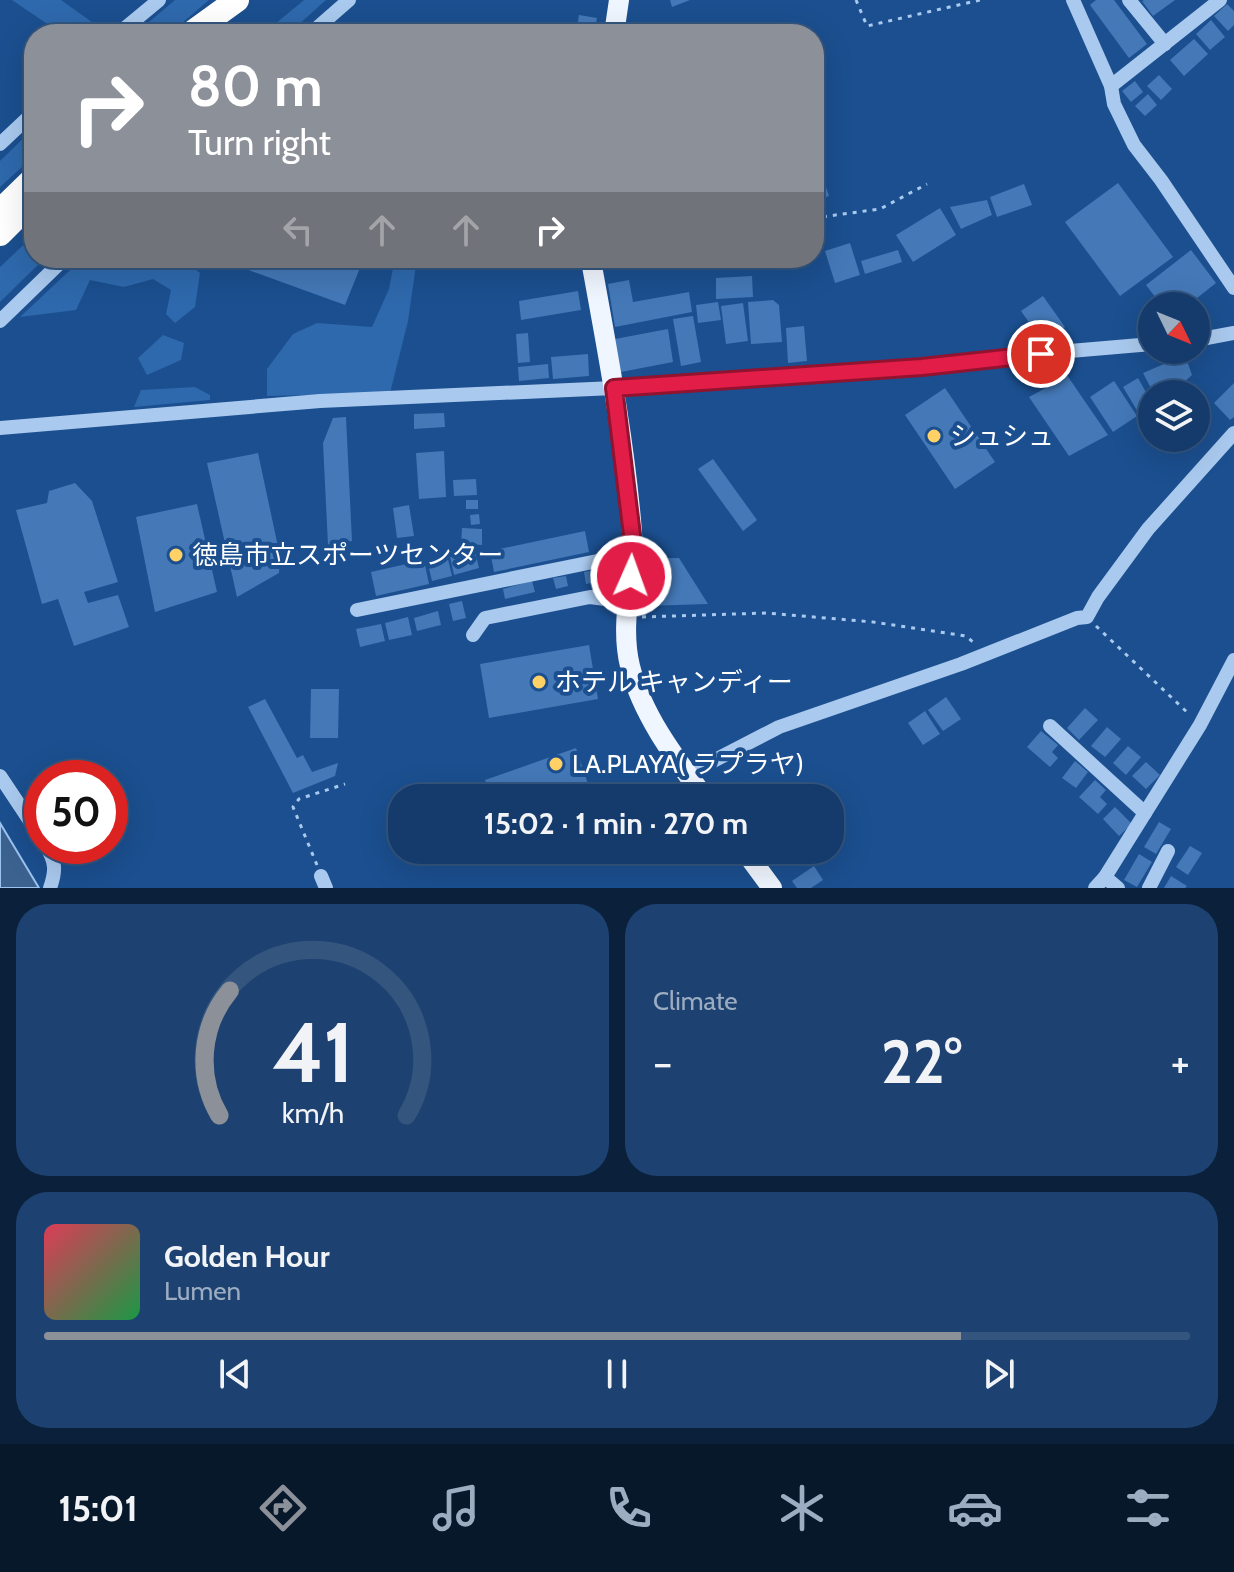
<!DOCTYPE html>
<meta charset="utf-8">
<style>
body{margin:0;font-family:Cabin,"Noto Sans JP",sans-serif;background:#1d4271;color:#f1f3f6;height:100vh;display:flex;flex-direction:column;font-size:30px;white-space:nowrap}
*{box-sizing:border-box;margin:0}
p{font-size:26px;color:#9dadc1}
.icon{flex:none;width:44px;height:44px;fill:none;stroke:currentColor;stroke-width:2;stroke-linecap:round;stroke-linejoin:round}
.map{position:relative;height:888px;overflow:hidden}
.sheet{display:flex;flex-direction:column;gap:16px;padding:16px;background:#0b203b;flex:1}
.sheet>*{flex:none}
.guide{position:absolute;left:24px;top:24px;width:800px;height:244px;border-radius:32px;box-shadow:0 8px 32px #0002,0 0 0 2px #33557e;background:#8c9099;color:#fff;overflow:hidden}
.needle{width:52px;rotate:133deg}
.tools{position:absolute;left:1138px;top:292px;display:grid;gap:16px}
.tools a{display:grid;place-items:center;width:72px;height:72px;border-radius:50%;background:#143b6b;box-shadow:0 8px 32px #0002,0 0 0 2px #33557e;font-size:40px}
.speed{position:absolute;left:24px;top:760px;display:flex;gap:16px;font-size:40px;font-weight:700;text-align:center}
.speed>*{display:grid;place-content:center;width:104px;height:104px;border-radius:50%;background:#143b6b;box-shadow:0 8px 32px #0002,0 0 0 2px #33557e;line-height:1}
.speed .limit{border:12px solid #d22;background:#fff;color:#111}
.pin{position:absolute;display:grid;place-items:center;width:68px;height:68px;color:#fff;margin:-34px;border:4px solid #fff;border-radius:50%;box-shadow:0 2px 8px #0007}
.me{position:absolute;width:88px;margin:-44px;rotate:2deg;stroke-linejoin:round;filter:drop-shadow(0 0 6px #0008)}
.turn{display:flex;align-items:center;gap:28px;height:168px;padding:0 32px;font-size:36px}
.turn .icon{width:104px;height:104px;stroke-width:2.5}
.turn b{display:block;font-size:56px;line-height:68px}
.lanes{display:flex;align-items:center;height:76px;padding:0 32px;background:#0003;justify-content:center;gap:40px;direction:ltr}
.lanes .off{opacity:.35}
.big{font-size:60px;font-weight:700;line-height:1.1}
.sheet .card{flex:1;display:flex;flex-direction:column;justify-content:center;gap:12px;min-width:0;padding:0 28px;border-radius:32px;background:#1d4271}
.sheet .dial{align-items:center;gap:0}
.dial svg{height:208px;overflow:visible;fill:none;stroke:#33557e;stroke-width:7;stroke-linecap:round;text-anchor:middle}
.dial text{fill:#f1f3f6;stroke:none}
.song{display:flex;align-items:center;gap:24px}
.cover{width:96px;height:96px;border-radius:12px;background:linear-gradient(135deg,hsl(350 70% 55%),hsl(140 70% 35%))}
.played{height:8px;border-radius:4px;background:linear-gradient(90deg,#8c9099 80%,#33557e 80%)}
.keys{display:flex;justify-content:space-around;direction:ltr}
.heat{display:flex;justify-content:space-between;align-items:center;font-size:44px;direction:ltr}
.sheet .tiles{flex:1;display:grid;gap:16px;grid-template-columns:1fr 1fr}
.card:last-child{grid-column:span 2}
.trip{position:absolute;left:388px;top:784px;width:456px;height:80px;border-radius:32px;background:#143b6b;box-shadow:0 8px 32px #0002,0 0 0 2px #33557e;font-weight:700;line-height:80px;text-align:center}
.tabs{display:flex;height:128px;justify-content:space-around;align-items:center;background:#08182b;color:#9dadc1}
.tabs .icon{width:56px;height:56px}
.tabs .active{color:#8c9099}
.tabs b{font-size:36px;color:#f1f3f6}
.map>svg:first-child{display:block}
.green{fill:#2e69ad}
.water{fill:#3c6290;stroke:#9cc4f0;stroke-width:2}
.building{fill:#4478b7}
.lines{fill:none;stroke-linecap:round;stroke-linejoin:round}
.path{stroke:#a9c9ee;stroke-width:3;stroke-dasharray:4 6;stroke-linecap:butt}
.minor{stroke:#a9c9ee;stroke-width:14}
.major{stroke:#f0f6ff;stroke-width:20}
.highway{stroke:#fff;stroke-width:24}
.route-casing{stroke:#92132f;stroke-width:20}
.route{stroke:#e11d48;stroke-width:14}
.poi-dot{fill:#ffd166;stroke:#1b4f8f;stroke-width:3}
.labels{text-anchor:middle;stroke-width:8;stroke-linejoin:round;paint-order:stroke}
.poi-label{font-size:26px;fill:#fff;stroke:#1b4f8f;text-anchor:start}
</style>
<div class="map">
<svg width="1234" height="888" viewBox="0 0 1234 888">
<rect width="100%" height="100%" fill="#1b4f8f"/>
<g class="green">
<path d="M12 0H61L103 30 100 34H62Z"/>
<path d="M175 0H209L169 34H139L143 27Z"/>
<path d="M304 0H326L288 34H263Z"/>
<path d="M34 128V156L0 187V161Z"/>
<path d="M34 235V258H45L0 302V267Z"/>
<path d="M83 258H181L200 273 195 307 175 323 166 314 171 290 153 279 124 287 90 280 76 310 20 317Z"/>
<path d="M395 258H417L408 321 390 393 267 396V369L293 334 317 323 372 327 389 289Z"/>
<path d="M163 335 184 343 181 360 147 375 138 358Z"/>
<path d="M195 387 210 395V400L134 407 141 390Z"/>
</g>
<path class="water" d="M0 823 39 888H0Z"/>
<g class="building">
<path d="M670 0H690L672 7Z"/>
<path d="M1096 0H1114L1147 44 1129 58 1090 5Z"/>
<path d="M1144 0H1175L1153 16 1142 1Z"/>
<path d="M1227 4 1234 11V25L1228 31 1214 16Z"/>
<path d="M579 15 597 18 594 34H576Z"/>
<path d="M1211 20 1225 37 1210 50 1196 34Z"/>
<path d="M1194 39 1208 54 1184 76 1170 60Z"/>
<path d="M1159 75 1172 89 1161 100 1147 86Z"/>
<path d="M1135 81 1143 92 1131 102 1122 91Z"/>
<path d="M1148 94 1157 105 1145 116 1135 106Z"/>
<path d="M814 152 829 196 814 201Z"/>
<path d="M1118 183 1173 257 1120 296 1065 222Z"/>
<path d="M1024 184 1032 205 997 217 990 197Z"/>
<path d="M987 200 992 215 961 229 950 207Z"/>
<path d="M940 208 956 235 913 262 896 235Z"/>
<path d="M850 243 860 275 835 283 825 251Z"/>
<path d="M898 250 902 262 865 274 861 261Z"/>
<path d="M1191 250 1216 283 1187 306H1162L1146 285Z"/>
<path d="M215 258H364L345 305Z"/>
<path d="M752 276 753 297 716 299V278Z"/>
<path d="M629 280 633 302 689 292 692 312 615 327 608 284Z"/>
<path d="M578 291 581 310 521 320 519 301Z"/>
<path d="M1043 296 1065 327 1043 342 1021 311Z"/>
<path d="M773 300 779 305 782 342 751 344 748 302Z"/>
<path d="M718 302 721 320 698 323 696 305Z"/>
<path d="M743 303 748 341 726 344 721 306Z"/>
<path d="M693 316 701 362 681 366 673 319Z"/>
<path d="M804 326 807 361 788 363 786 328Z"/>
<path d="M668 329 673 362 621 372 615 339Z"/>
<path d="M528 333 530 362 518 363 516 334Z"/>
<path d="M588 354 589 376 553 379 551 357Z"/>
<path d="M1185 355 1192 375 1183 383 1173 394H1154L1143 373Z"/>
<path d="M548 364 549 378 519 381 518 367Z"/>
<path d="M1060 365 1108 435 1069 456 1029 397 1051 385 1045 368Z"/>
<path d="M1138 378 1152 403V420L1145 424 1123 387Z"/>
<path d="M1114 381 1137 416 1113 432 1090 397Z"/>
<path d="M1234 383V417L1230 420 1214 403Z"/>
<path d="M945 388 995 462 955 489 905 415Z"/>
<path d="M444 413 445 427 414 429V414Z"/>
<path d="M346 417 352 541 328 545 323 443 333 418Z"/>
<path d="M444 451 446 497 419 499 416 453Z"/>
<path d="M258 453 280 556 279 573 237 597 207 463Z"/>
<path d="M713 459 757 520 743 531 698 469Z"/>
<path d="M476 479 477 495 454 496 453 480Z"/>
<path d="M75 483 92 501 118 582 84 592 88 603 118 595 129 627 74 646 58 599 42 604 16 510 47 503 49 491Z"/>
<rect x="466" y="500" width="12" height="9"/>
<path d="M197 504 217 592 155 612 136 517Z"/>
<path d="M409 505 414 536 397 538 393 508Z"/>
<path d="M479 514 480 524 471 525 470 515Z"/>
<path d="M462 528 482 529V545L461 544Z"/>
<path d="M585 531 589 552 494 572 490 551Z"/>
<path d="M475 551 479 568 454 575 450 557Z"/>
<path d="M447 555 452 576 432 581 427 560Z"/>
<path d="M656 558H679L708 604 645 606 643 584H656Z"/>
<path d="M424 560 429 584 376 596 371 572Z"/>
<path d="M603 568 606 580 586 584 584 572Z"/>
<path d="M566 576 568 586 556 589 553 578Z"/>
<path d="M532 581 535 592 505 599 503 589Z"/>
<path d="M462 601 466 618 453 621 449 604Z"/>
<path d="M438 611 441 625 417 631 414 618Z"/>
<path d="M408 617 412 635 389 640 385 623Z"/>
<path d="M381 624 385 641 360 647 356 629Z"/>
<path d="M589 645 598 699 489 718 480 664Z"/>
<path d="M311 689H339L338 738H310Z"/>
<path d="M946 697 961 719 943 731 928 710Z"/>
<path d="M265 699 297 758 303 755 312 772 338 763 335 776 293 793 248 707Z"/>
<path d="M1085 708 1098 720 1079 740 1067 728Z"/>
<path d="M925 711 940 734 923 745 908 723Z"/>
<path d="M1107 727 1121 739 1105 757 1091 746Z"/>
<path d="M1041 731 1058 745 1052 752 1058 758 1050 767 1027 747Z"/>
<path d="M1128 746 1141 757 1126 775 1113 763Z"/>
<path d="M576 748 590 790 566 798H491L485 780Z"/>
<path d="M1075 761 1088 772 1076 788 1062 778Z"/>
<path d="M1146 762 1160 775 1146 789 1132 776Z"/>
<path d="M1095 780 1106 790 1100 797 1107 804 1098 814 1079 797Z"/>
<path d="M1115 807 1132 824 1119 836 1103 819Z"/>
<path d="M1159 822 1171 829 1156 854 1144 847Z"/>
<path d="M1190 846 1202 853 1188 875 1176 867Z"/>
<path d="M1139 854 1152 862 1137 887 1124 880Z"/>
<path d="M814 866 823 880 811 888H797L792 881Z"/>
<path d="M1171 876 1187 886 1185 888H1164Z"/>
</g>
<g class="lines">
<g class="path">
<path d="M856 0 867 26 980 0"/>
<path d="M814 221 821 217 880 209 927 184"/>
<path d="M642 617 766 613 873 622 966 636 974 643"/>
<path d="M1096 626 1189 714"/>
<path d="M317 865 293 807 299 799 345 784"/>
</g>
<g class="minor">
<path d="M1073 0 1111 86 1114 104 1134 145 1161 180 1234 288"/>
<path d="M1129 0 1165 44"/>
<path d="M118 34 159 0"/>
<path d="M310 34 349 0"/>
<path d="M1111 86 1220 0"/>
<path d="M0 144 34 112"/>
<path d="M0 321 65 258"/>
<path d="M1196 340 1234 333"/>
<path d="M0 428 320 401 614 388 922 367 1070 351 1152 344"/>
<path d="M357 610 632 554"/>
<path d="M473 635 485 618 590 597 628 602"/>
<path d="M1050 726 1145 813"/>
<path d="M688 774 779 727 961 664 1077 618 1087 617 1098 597 1148 529 1234 433"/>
<path d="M0 776 42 839"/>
<path d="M46 846C56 862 56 871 50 888"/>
<path d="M321 876 326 888"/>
<path d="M1105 877 1118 888"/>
<path d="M1095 888 1105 877 1200 725 1234 660"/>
<path d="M1149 888 1168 851"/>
</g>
<g class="major">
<path d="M614 34 619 0"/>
<path d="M593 258 592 266C608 354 625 443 632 532 635 577 619 621 630 666 642 715 675 758 705 798"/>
<path d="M744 850 772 888"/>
</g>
<g class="highway">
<path d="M190 34 237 0"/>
<path d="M5 206 34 178"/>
<path d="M0 234 34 200"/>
</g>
</g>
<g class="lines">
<g class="route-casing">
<path id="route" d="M631 576 632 535 614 388 922 367 1041 354"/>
</g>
<use href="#route" class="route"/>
</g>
<g class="poi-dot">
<circle cx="934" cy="436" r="8"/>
<circle cx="176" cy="555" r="8"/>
<circle cx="539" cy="682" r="8"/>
<circle cx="556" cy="764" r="8"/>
</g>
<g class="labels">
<g class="poi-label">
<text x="950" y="445">シュシュ</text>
<text x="192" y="564">徳島市立スポーツセンター</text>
<text x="555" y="691">ホテル キャンディー</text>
<text x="572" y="773">LA.PLAYA( ラプラヤ)</text>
</g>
</g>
</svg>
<div class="tools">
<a><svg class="needle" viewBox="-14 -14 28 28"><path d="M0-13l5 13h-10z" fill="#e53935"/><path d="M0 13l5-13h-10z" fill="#9dadc1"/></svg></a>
<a><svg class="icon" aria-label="layers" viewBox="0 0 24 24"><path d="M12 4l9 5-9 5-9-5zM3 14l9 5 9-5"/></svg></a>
</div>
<div class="speed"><div class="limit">50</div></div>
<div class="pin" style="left:1041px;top:354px;background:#d93025"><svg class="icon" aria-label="arrive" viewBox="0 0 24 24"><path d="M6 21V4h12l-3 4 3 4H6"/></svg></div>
<svg class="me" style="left:631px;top:576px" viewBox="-20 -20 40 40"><circle r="17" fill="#e11d48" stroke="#fff" stroke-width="3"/><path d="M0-11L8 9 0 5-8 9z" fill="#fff"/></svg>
<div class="trip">15:02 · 1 min · 270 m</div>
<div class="guide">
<div class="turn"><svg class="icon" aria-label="right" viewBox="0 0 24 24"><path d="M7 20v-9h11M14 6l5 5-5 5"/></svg><div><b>80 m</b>Turn right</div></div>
<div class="lanes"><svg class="icon off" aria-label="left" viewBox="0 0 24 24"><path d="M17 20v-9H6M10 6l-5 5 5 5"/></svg><svg class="icon off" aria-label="ahead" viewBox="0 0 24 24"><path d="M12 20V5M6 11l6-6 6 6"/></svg><svg class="icon off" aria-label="ahead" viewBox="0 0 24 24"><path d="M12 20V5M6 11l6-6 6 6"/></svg><svg class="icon" aria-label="right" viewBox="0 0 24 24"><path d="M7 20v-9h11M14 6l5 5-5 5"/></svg></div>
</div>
</div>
<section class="sheet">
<div class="tiles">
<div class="card dial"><svg viewBox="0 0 100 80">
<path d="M14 69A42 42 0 1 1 86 69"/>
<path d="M14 69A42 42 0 0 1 18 21" stroke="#8c9099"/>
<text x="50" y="56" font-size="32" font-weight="700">41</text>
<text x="50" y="72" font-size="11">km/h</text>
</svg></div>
<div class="card"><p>Climate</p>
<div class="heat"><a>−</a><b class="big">22°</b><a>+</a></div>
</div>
<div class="card">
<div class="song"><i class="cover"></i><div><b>Golden Hour</b><p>Lumen</p></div></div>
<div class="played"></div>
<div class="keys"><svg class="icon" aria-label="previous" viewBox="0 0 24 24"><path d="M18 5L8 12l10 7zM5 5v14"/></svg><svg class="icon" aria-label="pause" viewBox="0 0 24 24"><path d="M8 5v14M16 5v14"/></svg><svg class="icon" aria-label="next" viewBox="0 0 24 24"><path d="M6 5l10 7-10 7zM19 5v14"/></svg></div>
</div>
</div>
</section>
<nav class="tabs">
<b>15:01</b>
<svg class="icon active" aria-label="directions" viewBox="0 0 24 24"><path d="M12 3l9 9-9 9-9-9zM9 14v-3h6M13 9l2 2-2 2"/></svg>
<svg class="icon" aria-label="music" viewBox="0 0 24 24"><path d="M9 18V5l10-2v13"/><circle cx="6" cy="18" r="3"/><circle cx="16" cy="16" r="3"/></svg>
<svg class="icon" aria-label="phone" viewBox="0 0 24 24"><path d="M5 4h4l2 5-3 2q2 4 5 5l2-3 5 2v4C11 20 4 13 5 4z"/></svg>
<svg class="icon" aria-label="climate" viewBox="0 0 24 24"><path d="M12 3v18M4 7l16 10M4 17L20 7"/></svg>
<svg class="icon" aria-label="car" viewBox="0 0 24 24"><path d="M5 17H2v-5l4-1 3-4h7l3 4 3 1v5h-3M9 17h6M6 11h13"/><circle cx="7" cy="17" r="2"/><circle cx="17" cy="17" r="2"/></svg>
<svg class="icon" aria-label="filters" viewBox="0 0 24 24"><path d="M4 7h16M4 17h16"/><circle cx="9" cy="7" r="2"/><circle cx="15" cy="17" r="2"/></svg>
</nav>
